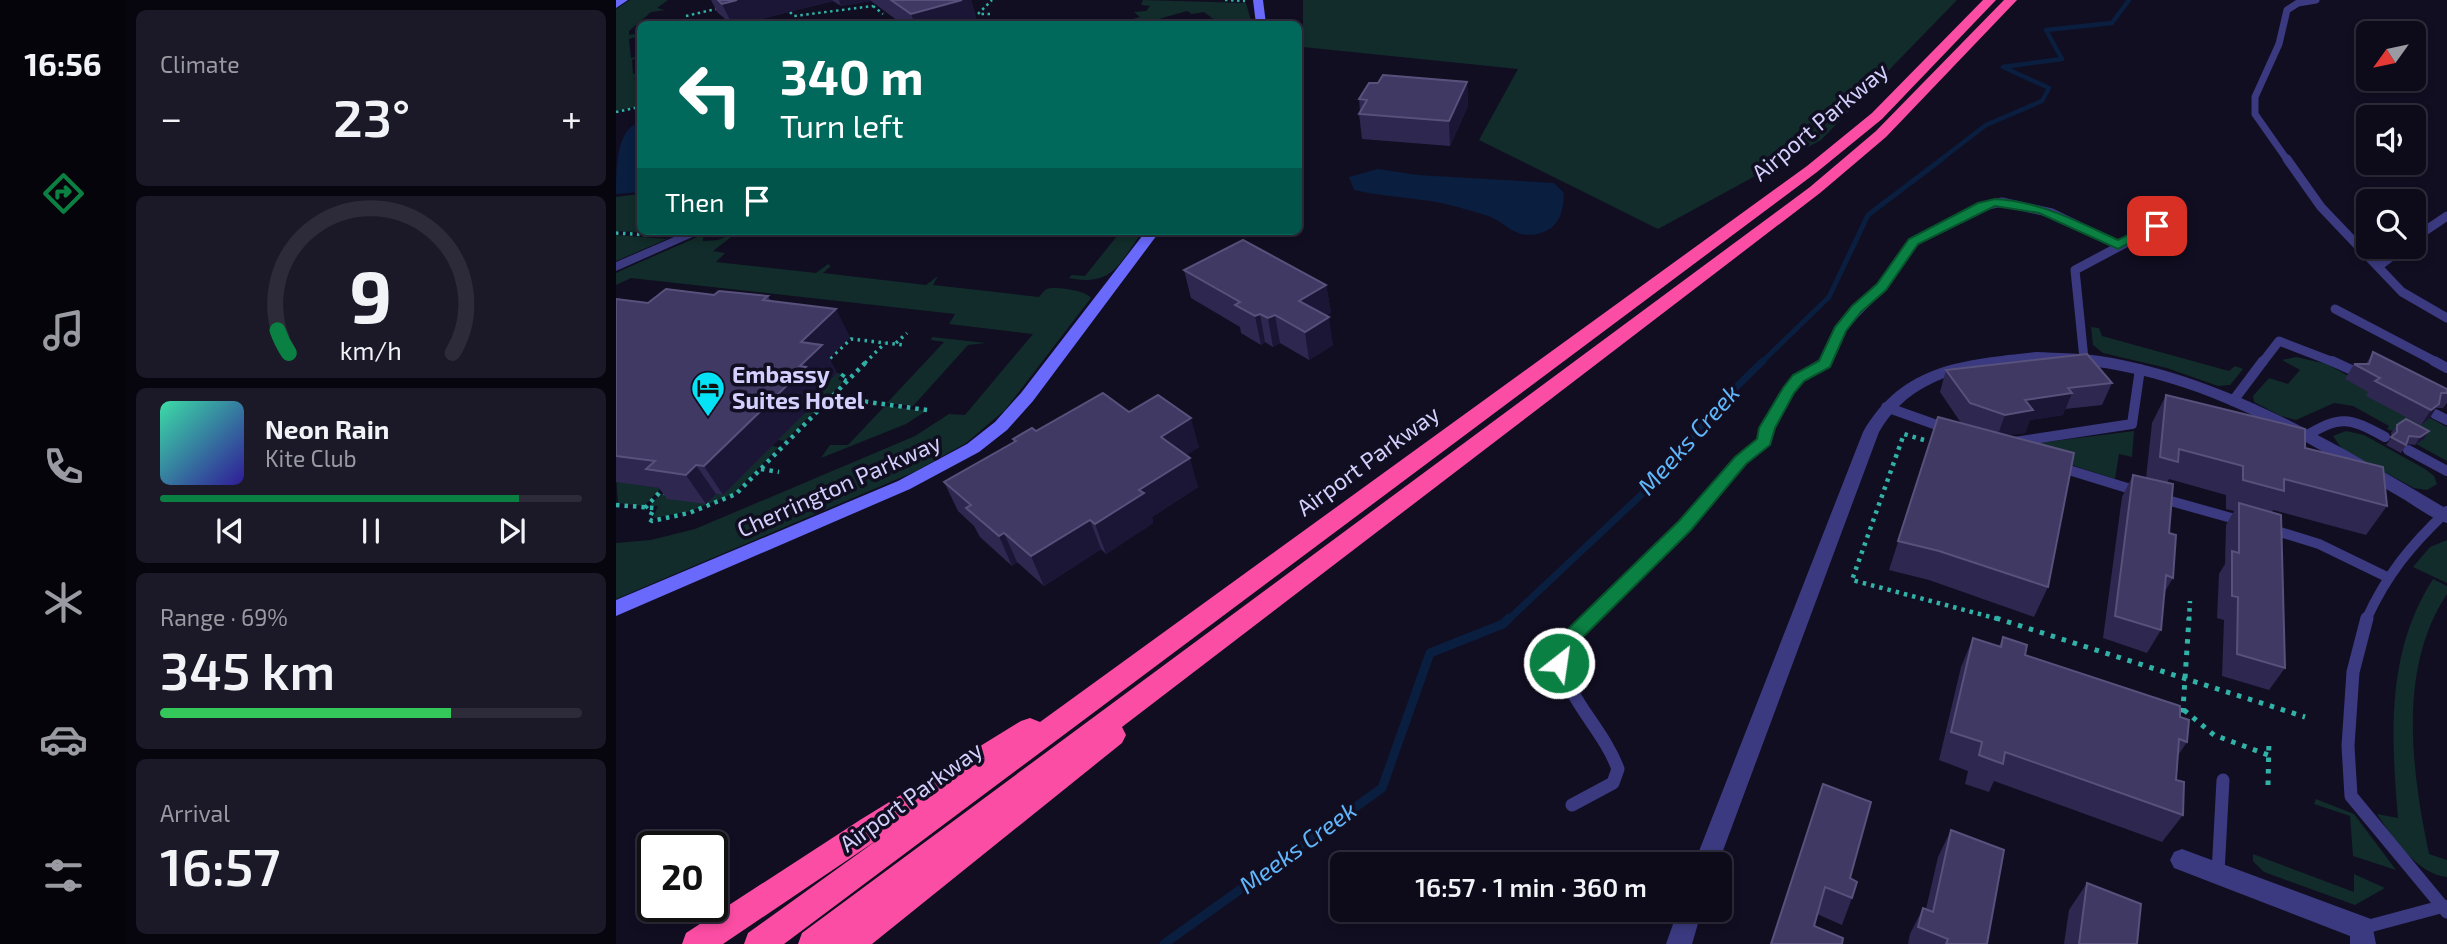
<!DOCTYPE html>
<meta charset="utf-8">
<style>
body{margin:0;font-family:"Exo 2",sans-serif;background:#1b1827;color:#f1f3f6;height:100vh;display:flex;flex-direction:column;font-size:26px;white-space:nowrap}
*{box-sizing:border-box;margin:0}
p{font-size:23px;color:#9a9aa2}
.icon{flex:none;width:38px;height:38px;fill:none;stroke:currentColor;stroke-width:2;stroke-linecap:round;stroke-linejoin:round}
.map{position:relative;flex:1;overflow:hidden}
.drawer{display:flex;flex-direction:column;gap:10px;padding:10px;background:#07060e;width:490px}
.drawer>*{flex:none}
.banner{position:absolute;left:21px;top:21px;width:665px;height:214px;border-radius:10px;box-shadow:0 4px 10px #0003,0 0 0 2px #2d2b39;background:#00695c;color:#fff;overflow:hidden}
.needle{width:46px;rotate:237deg}
.buttons{position:absolute;left:1740px;top:21px;display:grid;gap:14px}
.buttons a{display:grid;place-items:center;width:70px;height:70px;border-radius:10px;background:#0d0a1a;box-shadow:0 4px 10px #0003,0 0 0 2px #2d2b39;font-size:35px}
.speed{position:absolute;left:21px;top:831px;display:flex;gap:14px;font-size:35px;font-weight:700;text-align:center}
.speed>*{display:grid;place-content:center;width:91px;height:91px;border-radius:50%;background:#0d0a1a;box-shadow:0 4px 10px #0003,0 0 0 2px #2d2b39;line-height:1}
.speed .limit{border:4px solid #111;border-radius:10px;background:#fff;color:#111}
.pin{position:absolute;display:grid;place-items:center;width:60px;height:60px;color:#fff;margin:-30px;border-radius:14px;box-shadow:0 4px 10px #0006}
.me{position:absolute;width:77px;margin:-38px;rotate:30deg;stroke-linejoin:round;filter:drop-shadow(0 0 5px #0008)}
.turn{display:flex;align-items:center;gap:24px;height:147px;padding:0 28px;font-size:32px}
.turn .icon{width:91px;height:91px;stroke-width:2.5}
.turn b{display:block;font-size:49px;line-height:60px}
.then{display:flex;align-items:center;height:66px;padding:0 28px;background:#0003;gap:14px;font-size:26px}
.big{font-size:52px;font-weight:600;line-height:1.1}
.drawer .tile{flex:1;display:flex;flex-direction:column;justify-content:center;gap:10px;min-width:0;padding:0 24px;border-radius:10px;background:#1b1827}
.drawer .dial{align-items:center;gap:0}
.dial svg{height:182px;overflow:visible;fill:none;stroke:#2d2b39;stroke-width:7;stroke-linecap:round;text-anchor:middle}
.dial text{fill:#f1f3f6;stroke:none}
.song{display:flex;align-items:center;gap:21px}
.cover{width:84px;height:84px;border-radius:10px;background:linear-gradient(135deg,hsl(160 70% 55%),hsl(250 70% 35%))}
.played{height:7px;border-radius:4px;background:linear-gradient(90deg,#0b8043 85%,#2d2b39 85%)}
.keys{display:flex;justify-content:space-around;direction:ltr}
.heat{display:flex;justify-content:space-between;align-items:center;font-size:38px;direction:ltr}
.charge{height:10px;border-radius:5px;background:linear-gradient(90deg,#34c759 69%,#2d2b39 0)}
.trip{position:absolute;left:714px;top:852px;width:402px;height:70px;border-radius:10px;background:#0d0a1a;box-shadow:0 4px 10px #0003,0 0 0 2px #2d2b39;font-weight:600;line-height:70px;text-align:center}
main{display:flex;flex:1;min-height:0}
.menu{display:flex;flex-direction:column;width:126px;justify-content:space-around;align-items:center;background:#05040a;color:#9a9aa2}
.menu .icon{width:49px;height:49px}
.menu .selected{color:#0b8043}
.menu b{font-size:32px;color:#f1f3f6}
.map>svg:first-child{display:block}
.green{fill:#112c2a}
.water{fill:#0a1e3f}
.lines{fill:none;stroke-linecap:round;stroke-linejoin:round}
.stream-far3{stroke:#0a1e3f;stroke-width:4.5}
.stream-far2{stroke:#0a1e3f;stroke-width:5}
.stream-far1{stroke:#0a1e3f;stroke-width:7}
.stream{stroke:#0a1e3f;stroke-width:9}
.path-far3{stroke:#30b2a7;stroke-width:2.5;stroke-dasharray:2.5 3.5;stroke-linecap:butt}
.path-far2{stroke:#30b2a7;stroke-width:3.5;stroke-dasharray:2.5 4.5;stroke-linecap:butt}
.path-far1{stroke:#30b2a7;stroke-width:4.5;stroke-dasharray:3.5 5;stroke-linecap:butt}
.path{stroke:#30b2a7;stroke-width:5;stroke-dasharray:4.5 7;stroke-linecap:butt}
.lane-far3{stroke:#3b3a80;stroke-width:7}
.lane-far2{stroke:#3b3a80;stroke-width:9}
.lane-far1{stroke:#3b3a80;stroke-width:10}
.lane{stroke:#3b3a80;stroke-width:13}
.street{fill:#3b3a80;fill-rule:evenodd}
.secondary{fill:#6969fc;fill-rule:evenodd}
.highway{fill:#fc4da4;fill-rule:evenodd}
.wall{fill:#2e2750}
.shaded-wall{fill:#1b1536}
.building{fill:#403963;stroke:#57517b;stroke-width:2}
.route{fill:#0b8043;stroke:#07532c;stroke-width:2}
.labels{text-anchor:middle;stroke-width:7;stroke-linejoin:round;paint-order:stroke}
.street-label{font-size:23px;fill:#d4d0fe;stroke:#110e22}
.poi-label{font-size:23px;font-weight:bold;fill:#d4d0fe;stroke:#110e22;text-anchor:start}
.water-label{font-size:24px;font-style:italic;fill:#60b7fc;stroke:#110e22}
</style>
<main>
<nav class="menu">
<b>16:56</b>
<svg class="icon selected" aria-label="directions" viewBox="0 0 24 24"><path d="M12 3l9 9-9 9-9-9zM9 14v-3h6M13 9l2 2-2 2"/></svg>
<svg class="icon" aria-label="music" viewBox="0 0 24 24"><path d="M9 18V5l10-2v13"/><circle cx="6" cy="18" r="3"/><circle cx="16" cy="16" r="3"/></svg>
<svg class="icon" aria-label="phone" viewBox="0 0 24 24"><path d="M5 4h4l2 5-3 2q2 4 5 5l2-3 5 2v4C11 20 4 13 5 4z"/></svg>
<svg class="icon" aria-label="climate" viewBox="0 0 24 24"><path d="M12 3v18M4 7l16 10M4 17L20 7"/></svg>
<svg class="icon" aria-label="car" viewBox="0 0 24 24"><path d="M5 17H2v-5l4-1 3-4h7l3 4 3 1v5h-3M9 17h6M6 11h13"/><circle cx="7" cy="17" r="2"/><circle cx="17" cy="17" r="2"/></svg>
<svg class="icon" aria-label="filters" viewBox="0 0 24 24"><path d="M4 7h16M4 17h16"/><circle cx="9" cy="7" r="2"/><circle cx="15" cy="17" r="2"/></svg>
</nav>
<section class="drawer">
<div class="tile"><p>Climate</p>
<div class="heat"><a>−</a><b class="big">23°</b><a>+</a></div>
</div>
<div class="tile dial"><svg viewBox="0 0 100 80">
<path d="M14 69A42 42 0 1 1 86 69"/>
<path d="M14 69A42 42 0 0 1 9 59" stroke="#0b8043"/>
<text x="50" y="56" font-size="32" font-weight="700">9</text>
<text x="50" y="72" font-size="11">km/h</text>
</svg></div>
<div class="tile">
<div class="song"><i class="cover"></i><div><b>Neon Rain</b><p>Kite Club</p></div></div>
<div class="played"></div>
<div class="keys"><svg class="icon" aria-label="previous" viewBox="0 0 24 24"><path d="M18 5L8 12l10 7zM5 5v14"/></svg><svg class="icon" aria-label="pause" viewBox="0 0 24 24"><path d="M8 5v14M16 5v14"/></svg><svg class="icon" aria-label="next" viewBox="0 0 24 24"><path d="M6 5l10 7-10 7zM19 5v14"/></svg></div>
</div>
<div class="tile"><p>Range · 69%</p><b class="big">345 km</b><div class="charge"></div></div>
<div class="tile"><p>Arrival</p><b class="big">16:57</b></div>
</section>
<div class="map">
<svg width="1831" height="944" viewBox="0 0 1831 944">
<rect width="100%" height="100%" fill="#110e22"/>
<g class="green">
<path d="M14 0H52L41 8 49 10 35 12 13 31V35L24 33V36L13 39 15 58 24 56 16 60 17 74 24 73V76L18 78 24 90V106L0 111V9Z"/>
<path d="M527 0 630 3 636 24H604L588 12 576 14 571 11 525 24H498L524 17 518 12 530 11 534 6 525 5Z"/>
<path d="M687 0H1341L1205 140 1042 229 863 140 902 69 687 47Z"/>
<path d="M24 194V231H71L56 234 0 231V197Z"/>
<path d="M95 231H106L87 237V241L102 240 123 231 97 251 109 253 100 262 200 273 212 264 215 266 207 273 310 285 322 276 317 285 423 297C425 295 428 290 431 289 441 286 470 291 475 298L389 410 350 443 298 472 0 599V543L35 540 79 529 299 436 333 414 349 415 417 334 333 324 339 314 15 278 0 285V273L4 271Z"/>
<path d="M505 231H527C503 263 498 287 453 278L456 275 469 276Z"/>
<path d="M0 235 51 239 0 261Z"/>
<path d="M1475 327 1483 328 1486 336 1613 371 1619 366 1627 369 1614 385 1602 386 1551 368 1487 353 1477 345Z"/>
<path d="M316 337 370 343 352 345 297 406 271 403 328 342 315 340Z"/>
<path d="M1680 357 1711 364 1811 420 1814 418 1831 427V461L1800 444 1807 438 1783 426 1776 431 1771 429 1773 426 1737 406 1725 404 1718 403 1680 420 1665 416 1638 402 1637 396 1653 378 1672 384 1684 370 1666 360Z"/>
<path d="M221 373 226 374 222 379 227 382 169 441 161 440 208 393 203 391Z"/>
<path d="M269 406 310 411 290 424 205 458 214 445H232Z"/>
<path d="M1518 431 1516 457 1503 454 1499 479 1409 450 1422 443Z"/>
<path d="M1730 431 1748 435 1809 469 1818 476 1821 484 1811 490 1798 488 1726 449 1717 436Z"/>
<path d="M155 446 163 447 117 494 75 511 37 518 42 506H33L45 494 90 504 100 494 107 495Z"/>
<path d="M0 476 16 484 59 490H43L28 506 2 503Z"/>
<path d="M1831 540V583L1797 567 1814 547Z"/>
<path d="M1817 579 1831 586V594C1781 669 1796 772 1813 854L1831 860V877C1801 874 1776 837 1761 814L1782 818C1775 736 1770 652 1817 579Z"/>
<path d="M1700 799 1738 814 1780 870 1737 856 1734 816 1698 804Z"/>
<path d="M1637 854 1738 892V874L1769 888 1739 905 1648 872 1637 861Z"/>
</g>
<g class="water">
<path d="M24 123V192L0 194C0 170 0 127 24 123Z"/>
<path d="M762 169 801 175 938 183 948 193C947 212 944 229 921 234 897 239 889 221 872 216 853 210 833 204 814 201 788 197 764 196 738 190L733 177Z"/>
</g>
<g class="lines">
<path class="stream-far3" d="M1323 161 1370 125 1426 101 1433 88 1387 67 1446 59 1430 30 1496 23 1513 0"/>
<path class="stream-far2" d="M1145 363 1213 297 1252 215 1326 159"/>
<path class="stream-far1" d="M892 620 1041 480 1112 395 1147 361"/>
<path class="stream" d="M548 944 766 788 814 653 887 624 893 618"/>
<g class="path-far3">
<path d="M609 0 629 1"/>
<path d="M257 6 267 14"/>
<path d="M174 12 178 16 257 6"/>
<path d="M374 14H362L376 0"/>
<path d="M70 16 104 8"/>
<path d="M0 112 24 107"/>
</g>
<g class="path-far2">
<path d="M0 233 34 235"/>
<path d="M280 343 291 333"/>
<path d="M209 363 235 339 287 345"/>
<path d="M249 363 269 343"/>
</g>
<g class="path-far1">
<path d="M228 374 225 378 230 381"/>
<path d="M215 397 311 410"/>
<path d="M1308 440 1288 434 1236 580 1386 620"/>
<path d="M145 469 163 472"/>
<path d="M0 505 38 508 33 519 36 521 73 513 120 494 251 361"/>
<path d="M29 508 44 492 51 493"/>
<path d="M1573 620 1574 601"/>
</g>
<g class="path">
<path d="M1380 618 1689 717"/>
<path d="M1568 710 1598 735 1652 755"/>
<path d="M1566 724 1573 618"/>
<path d="M1652 785 1653 739"/>
</g>
<path class="lane-far3" d="M1672 161 1639 114V97L1663 44 1671 10 1682 3 1700 0"/>
<g class="lane-far2">
<path d="M1671 159 1705 207 1786 292 1831 318"/>
<path d="M1519 215 1541 226"/>
<path d="M1797 239 1831 216"/>
<path d="M1763 266 1788 247"/>
<path d="M1719 309 1822 363"/>
<path d="M1468 359 1459 270 1553 220"/>
<path d="M1209 363 1224 330 1265 287 1293 247 1304 238 1367 206 1386 202 1436 213 1502 245"/>
<path d="M1646 363 1663 341 1720 363"/>
</g>
<g class="lane-far1">
<path d="M1716 361 1740 372"/>
<path d="M1818 361 1831 368"/>
<path d="M1617 401 1647 361"/>
<path d="M1270 407 1332 429"/>
<path d="M1819 414 1831 420"/>
<path d="M1688 437C1725 415 1732 417 1769 437"/>
<path d="M1398 442 1516 424 1524 369"/>
<path d="M1792 450 1831 471"/>
<path d="M1443 467 1521 491"/>
<path d="M1544 498 1626 521"/>
<path d="M1651 528 1703 544 1771 577"/>
<path d="M974 620 1069 526 1125 461 1149 441 1151 427 1172 391 1182 378 1210 361"/>
<path d="M1750 620C1771 574 1795 545 1831 511"/>
</g>
<g class="lane">
<path d="M1751 618 1737 672 1732 746 1735 796 1831 912"/>
<path d="M956 805 997 783 1002 769C987 728 950 699 943 655L975 618"/>
<path d="M1602 873 1607 780"/>
<path d="M1746 928 1828 906"/>
</g>
<g class="street">
<path d="M72 231H90L0 271V262Z"/>
<path d="M1420 352C1441 353 1463 353 1484 356 1611 376 1722 445 1831 509V523C1816 519 1802 508 1789 500 1766 487 1743 473 1721 460 1614 397 1504 351 1378 366 1331 372 1288 389 1263 432L1102 864H1078L1247 432C1287 363 1348 360 1420 352Z"/>
<path d="M1566 849 1755 919 1760 944H1734V936L1558 868 1554 860 1558 852Z"/>
<path d="M1062 910H1086L1076 944H1050Z"/>
</g>
<g class="secondary">
<path d="M0 0H12L0 8Z"/>
<path d="M637 0H647L650 24H640Z"/>
<path d="M530 231H544L417 401 391 430 363 452 294 489 0 616V600L282 481 351 444 379 422 405 393Z"/>
</g>
<g class="highway">
<path d="M1367 0H1380L1266 119 1201 172 168 944H128L132 933 264 838 107 944H66L70 933 244 820 405 721 414 718 424 722 1191 166 1256 113Z"/>
<path d="M1388 0H1401L1270 137 1204 193 506 727 510 735 506 743 256 944H182L186 933 1194 187 1260 131Z"/>
</g>
</g>
<g class="wall">
<path d="M95 0H355L361 21 348 24H286L255 1 225 6 217 1 125 24H115L101 12Z"/>
<path d="M851 82 852 106 834 146 746 139 743 114 744 112 743 99 762 83Z"/>
<path d="M568 270 710 285 715 313 710 315 717 345 693 360 664 343 657 347 649 342 645 345 625 333 624 327 575 298Z"/>
<path d="M152 296 155 301 234 337 213 358 221 373 203 391 206 396 107 495 100 494 90 504 51 499 43 488 0 482V299L32 303Z"/>
<path d="M1757 352 1831 389V403L1827 408H1820L1813 419 1805 425 1750 396 1752 392 1729 379 1738 364H1750Z"/>
<path d="M1330 370 1496 383 1486 405 1449 409 1447 415 1414 420 1409 433 1391 435 1432 587 1418 617 1313 580 1273 570 1322 417 1345 423 1324 392Z"/>
<path d="M1550 395 1689 448 1771 506 1750 535 1657 510 1656 512 1669 668 1653 690 1606 676 1608 620 1601 618 1603 574 1609 564 1610 525 1618 511 1610 509V495L1553 479 1551 483 1557 578 1548 593 1545 630 1531 653 1487 638 1506 497 1517 475 1530 478 1536 423Z"/>
<path d="M513 412 583 447 570 455 582 487 536 517 537 523 490 554 485 549 428 586 401 562 396 566 364 537 358 526 342 511 328 482 398 443 397 439 420 431Z"/>
<path d="M1781 425 1813 431 1808 439 1799 445 1791 444 1785 453 1770 445 1776 437 1775 433Z"/>
<path d="M1387 637 1409 655 1564 717 1571 742 1561 757 1560 780 1567 815 1546 842 1378 781 1373 792 1349 784 1352 771 1323 760 1345 667 1357 638 1383 646Z"/>
<path d="M1255 802 1234 878 1236 898 1226 925 1201 914 1155 944Z"/>
<path d="M1335 830 1371 944H1292L1294 934 1307 908 1310 909 1322 857Z"/>
<path d="M1471 883 1521 944H1448L1453 910Z"/>
</g>
<g class="shaded-wall">
<path d="M121 0H216L217 1 125 24H116L106 4Z"/>
<path d="M223 0H254L255 1 225 6Z"/>
<path d="M346 0H355L361 21 348 24H299L295 14Z"/>
<path d="M851 82 852 106 834 146 833 121Z"/>
<path d="M710 285 715 313 688 329 683 301Z"/>
<path d="M220 309 234 337 213 358 221 373 203 391 206 396 107 495 88 466 184 366 185 342Z"/>
<path d="M644 314 649 342 645 345 639 316Z"/>
<path d="M659 315 664 343 657 347 652 318Z"/>
<path d="M713 317 717 345 693 360 689 332Z"/>
<path d="M1456 393 1447 415 1414 420 1409 433 1381 437 1389 415 1409 400Z"/>
<path d="M1823 404 1813 419 1805 425 1815 410Z"/>
<path d="M575 418 583 447 553 466 545 437Z"/>
<path d="M1813 431 1808 439 1799 445 1804 437Z"/>
<path d="M574 458 582 487 536 517 537 523 490 554 479 524 523 490Z"/>
<path d="M80 465 100 494 90 504 70 475Z"/>
<path d="M474 520 485 549 428 586 415 556Z"/>
<path d="M388 533 401 562 396 566 383 536Z"/>
</g>
<g class="building">
<path d="M102 0H121L106 4Z"/>
<path d="M275 0H346L295 14Z"/>
<path d="M767 75 851 82 833 121 743 114 751 100 743 99 753 83H762Z"/>
<path d="M627 240 710 285 683 301 713 317 689 332 659 315 652 318 644 314 639 316 619 305 624 302 568 270Z"/>
<path d="M50 289 98 295 103 291 152 296 147 300 220 309 185 342 206 345 184 366 190 367 88 466 80 465 70 475 30 469 39 461 0 456V299L32 303Z"/>
<path d="M1757 352 1831 389V393H1825L1823 404 1815 410 1759 381 1764 378 1738 364H1753Z"/>
<path d="M1471 354 1496 383 1452 388 1456 393 1409 400 1417 410 1389 415 1354 403 1330 370Z"/>
<path d="M487 393 513 412 542 395 575 418 545 437 574 458 523 490 528 493 479 524 474 520 415 556 388 533 383 536 350 508 355 505 328 482 400 441 397 439 416 428 420 431Z"/>
<path d="M1550 395 1689 429V448L1767 467 1771 506 1668 479V491L1627 480V466L1563 449 1562 462 1544 457Z"/>
<path d="M1322 417 1458 453 1432 587 1323 551 1282 541Z"/>
<path d="M1790 419 1813 431 1804 437 1793 436 1790 445 1775 437 1781 432V425Z"/>
<path d="M1517 475 1557 484 1553 533 1560 535 1557 578 1550 575 1545 630 1499 616Z"/>
<path d="M1623 503 1665 515 1669 668 1621 654 1622 597 1616 596V551L1623 553Z"/>
<path d="M1387 637 1411 645 1409 655 1564 706V717L1573 720 1571 742 1563 739 1560 780 1568 782 1567 815 1389 752 1387 764 1363 755 1366 742 1335 732 1357 638 1385 647Z"/>
<path d="M1207 784 1255 802 1234 878 1241 882 1236 898 1209 887 1198 926 1227 938 1226 944H1155Z"/>
<path d="M1335 830 1388 850 1371 944H1330L1332 939 1302 927 1307 908 1317 912Z"/>
<path d="M1471 883 1525 904 1521 944H1463Z"/>
</g>
<path class="route" d="M1379 199C1424 201 1462 222 1502 240L1537 223 1547 226 1502 249 1423 213 1379 206 1302 244 1270 290 1245 312 1230 331 1214 367 1188 381 1178 393 1159 428 1154 445 1130 464 1075 530 967 637 952 657 950 668H936L934 655 954 627 1063 521 1119 457 1141 439 1143 428 1167 388 1177 375 1203 361 1219 327 1236 306 1261 284 1293 239 1362 203Z"/>
<defs>
<g id="hotel-pin" transform="scale(1.75)"><path d="M0 17L-7.5 6A9.5 9.5 0 1 1 7.5 6Z" fill="#05e2f5" stroke="#110e22"/><path d="M-6-4.5h1.5V1H6V5H4.5V3h-9V5H-6ZM-4 0a1.8 1.8 0 1 1 3.6 0ZM.5 0V-2.5h3Q6-2.5 6 0Z" fill="#111"/></g>
</defs>
<g fill-rule="evenodd">
<use href="#hotel-pin" x="92" y="388"/>
</g>
<g class="labels">
<g class="street-label">
<text transform="translate(1204 122) rotate(-40)" y="8">Airport Parkway</text>
<text transform="translate(752 461) rotate(-36)" y="8">Airport Parkway</text>
<text transform="translate(223 486) rotate(-24)" y="8">Cherrington Parkway</text>
<text transform="translate(295 797) rotate(-36)" y="8">Airport Parkway</text>
</g>
<g class="poi-label">
<text x="116" y="383">Embassy<tspan x="116" dy="26">Suites Hotel</tspan></text>
</g>
<g class="water-label">
<text transform="translate(1073 440) rotate(-48)" y="8">Meeks Creek</text>
<text transform="translate(682 848) rotate(-36)" y="8">Meeks Creek</text>
</g>
</g>
</svg>
<div class="buttons">
<a><svg class="needle" viewBox="-14 -14 28 28"><path d="M0-13l5 13h-10z" fill="#e53935"/><path d="M0 13l5-13h-10z" fill="#9a9aa2"/></svg></a>
<a><svg class="icon" aria-label="sound" viewBox="0 0 24 24"><path d="M4 9h4l5-4v14l-5-4H4zM17 9q2 3 0 6"/></svg></a>
<a><svg class="icon" aria-label="search" viewBox="0 0 24 24"><circle cx="10" cy="10" r="6"/><path d="M15 15l6 6"/></svg></a>
</div>
<div class="speed"><div class="limit">20</div></div>
<div class="pin" style="left:1541px;top:226px;background:#d93025"><svg class="icon" aria-label="arrive" viewBox="0 0 24 24"><path d="M6 21V4h12l-3 4 3 4H6"/></svg></div>
<svg class="me" style="left:943px;top:663px" viewBox="-20 -20 40 40"><circle r="17" fill="#0b8043" stroke="#fff" stroke-width="3"/><path d="M0-11L8 9 0 5-8 9z" fill="#fff"/></svg>
<div class="trip">16:57 · 1 min · 360 m</div>
<div class="banner">
<div class="turn"><svg class="icon" aria-label="left" viewBox="0 0 24 24"><path d="M17 20v-9H6M10 6l-5 5 5 5"/></svg><div><b>340 m</b>Turn left</div></div>
<div class="then">Then<svg class="icon" aria-label="arrive" viewBox="0 0 24 24"><path d="M6 21V4h12l-3 4 3 4H6"/></svg></div>
</div>
</div>
</main>
